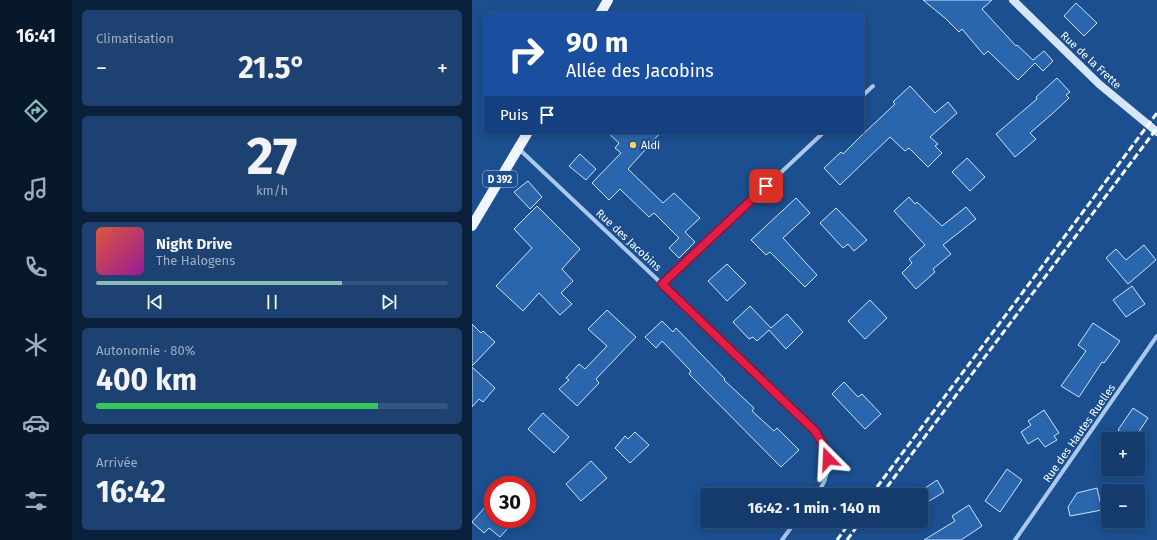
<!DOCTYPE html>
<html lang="fr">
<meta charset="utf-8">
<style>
body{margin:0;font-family:"Fira Sans",sans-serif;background:#1d4271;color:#f1f3f6;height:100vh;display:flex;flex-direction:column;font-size:15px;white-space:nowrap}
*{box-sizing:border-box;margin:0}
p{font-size:13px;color:#9dadc1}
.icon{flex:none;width:22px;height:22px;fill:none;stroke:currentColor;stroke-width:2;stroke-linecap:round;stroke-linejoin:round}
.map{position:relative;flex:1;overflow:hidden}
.sheet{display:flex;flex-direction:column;gap:10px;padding:10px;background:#0b203b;width:400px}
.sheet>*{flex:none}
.top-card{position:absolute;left:12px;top:12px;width:380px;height:122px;border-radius:4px;box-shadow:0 2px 10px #0003,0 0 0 1px #33557e;background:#1a4fa0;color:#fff;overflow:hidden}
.tools{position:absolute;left:629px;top:432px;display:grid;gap:8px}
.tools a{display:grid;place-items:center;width:44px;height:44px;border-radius:4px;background:#143b6b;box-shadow:0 2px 10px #0003,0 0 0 1px #33557e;font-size:20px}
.speed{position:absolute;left:12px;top:476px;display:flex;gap:8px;font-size:20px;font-weight:700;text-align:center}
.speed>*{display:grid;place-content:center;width:52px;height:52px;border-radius:50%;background:#143b6b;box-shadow:0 2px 10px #0003,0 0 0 1px #33557e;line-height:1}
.speed .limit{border:6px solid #d22;background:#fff;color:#111}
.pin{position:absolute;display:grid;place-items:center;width:34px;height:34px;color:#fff;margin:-17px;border-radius:8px;box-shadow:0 2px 6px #0006}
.me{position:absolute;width:44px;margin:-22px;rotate:339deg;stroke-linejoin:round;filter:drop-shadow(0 0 3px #0008)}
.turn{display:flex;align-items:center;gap:14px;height:84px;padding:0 16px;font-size:18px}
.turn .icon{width:52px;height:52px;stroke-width:2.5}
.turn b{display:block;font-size:28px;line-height:34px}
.then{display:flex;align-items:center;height:38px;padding:0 16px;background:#0003;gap:8px;font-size:15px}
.big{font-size:30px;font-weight:700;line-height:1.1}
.sheet .tile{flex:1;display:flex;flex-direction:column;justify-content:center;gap:6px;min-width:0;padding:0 14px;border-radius:6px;background:#1d4271}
.sheet .dial{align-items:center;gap:0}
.dial b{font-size:52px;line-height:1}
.song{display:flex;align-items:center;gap:12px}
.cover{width:48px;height:48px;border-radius:6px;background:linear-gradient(135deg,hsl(10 70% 55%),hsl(300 70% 35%))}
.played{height:4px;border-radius:2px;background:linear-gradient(90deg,#8bbbb9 70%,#33557e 70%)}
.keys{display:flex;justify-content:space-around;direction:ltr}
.heat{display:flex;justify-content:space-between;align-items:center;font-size:22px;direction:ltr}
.charge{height:6px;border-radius:3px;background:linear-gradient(90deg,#34c759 80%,#33557e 0)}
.trip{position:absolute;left:228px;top:488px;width:228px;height:40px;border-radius:4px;background:#143b6b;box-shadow:0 2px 10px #0003,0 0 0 1px #33557e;font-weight:700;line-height:40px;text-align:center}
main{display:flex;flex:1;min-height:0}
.menu{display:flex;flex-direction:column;width:72px;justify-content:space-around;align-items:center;background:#08182b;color:#9dadc1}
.menu .icon{width:28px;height:28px}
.menu .on{color:#8bbbb9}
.menu b{font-size:18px;color:#f1f3f6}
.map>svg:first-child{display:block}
.building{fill:#2a66ad;stroke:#cfe3fa}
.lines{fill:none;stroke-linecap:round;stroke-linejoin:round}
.street{stroke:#a9c9ee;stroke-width:4}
.secondary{stroke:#d6e6fa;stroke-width:8}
.primary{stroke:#f0f6ff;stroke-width:10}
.rail{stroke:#fff;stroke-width:3;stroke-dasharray:7 3;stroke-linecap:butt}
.route-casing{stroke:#92132f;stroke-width:10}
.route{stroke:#e11d48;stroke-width:7}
.poi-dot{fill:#ffd166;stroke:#1b4f8f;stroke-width:1.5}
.labels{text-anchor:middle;stroke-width:4;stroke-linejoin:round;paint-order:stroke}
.shield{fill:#1b4f8f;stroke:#bbcadd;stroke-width:1}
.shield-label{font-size:10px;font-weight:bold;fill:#fff}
.street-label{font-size:11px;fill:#fff;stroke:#1b4f8f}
.poi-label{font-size:11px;fill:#fff;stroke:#1b4f8f;text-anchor:start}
</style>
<main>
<nav class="menu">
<b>16:41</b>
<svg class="icon on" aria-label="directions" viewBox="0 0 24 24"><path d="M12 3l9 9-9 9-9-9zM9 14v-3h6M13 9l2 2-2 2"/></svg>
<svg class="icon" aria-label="music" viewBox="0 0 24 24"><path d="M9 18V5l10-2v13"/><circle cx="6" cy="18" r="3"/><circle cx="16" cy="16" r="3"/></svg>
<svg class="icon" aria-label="phone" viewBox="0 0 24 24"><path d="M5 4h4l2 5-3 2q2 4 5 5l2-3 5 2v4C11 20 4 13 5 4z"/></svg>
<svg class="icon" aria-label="climate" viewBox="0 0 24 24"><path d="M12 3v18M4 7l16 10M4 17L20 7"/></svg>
<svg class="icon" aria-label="car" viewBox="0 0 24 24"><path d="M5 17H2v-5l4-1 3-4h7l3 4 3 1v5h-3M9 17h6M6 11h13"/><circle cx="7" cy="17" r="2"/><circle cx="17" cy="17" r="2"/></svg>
<svg class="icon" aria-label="filters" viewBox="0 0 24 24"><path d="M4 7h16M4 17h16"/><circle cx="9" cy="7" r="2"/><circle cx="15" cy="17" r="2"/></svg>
</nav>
<section class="sheet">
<div class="tile"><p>Climatisation</p>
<div class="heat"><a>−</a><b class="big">21.5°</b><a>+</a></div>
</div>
<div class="tile dial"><b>27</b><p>km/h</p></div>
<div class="tile">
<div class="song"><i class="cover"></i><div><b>Night Drive</b><p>The Halogens</p></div></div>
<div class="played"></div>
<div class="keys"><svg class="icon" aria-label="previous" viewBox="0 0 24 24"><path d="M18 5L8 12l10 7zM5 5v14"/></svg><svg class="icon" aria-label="pause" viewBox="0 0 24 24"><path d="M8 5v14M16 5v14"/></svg><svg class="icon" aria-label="next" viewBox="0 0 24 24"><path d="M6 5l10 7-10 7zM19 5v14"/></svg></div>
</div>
<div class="tile"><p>Autonomie · 80%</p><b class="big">400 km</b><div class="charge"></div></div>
<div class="tile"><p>Arrivée</p><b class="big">16:42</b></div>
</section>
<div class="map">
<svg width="685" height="540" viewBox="0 0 685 540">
<rect width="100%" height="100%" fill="#1b4f8f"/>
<g class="building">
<path d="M451 0H520L510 9 544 46 545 45 561 60 572 51 581 61 571 71 563 63 546 80 516 51 512 55 490 29 487 32 473 18Z"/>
<path d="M604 3 625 23 612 36 592 16Z"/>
<path d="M585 78 598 92 594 95 597 98 580 114 558 133 564 139 543 157 524 134 565 99 564 97Z"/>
<path d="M438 86 463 113 476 102 485 113 458 137 466 144 463 146 470 153 456 167 437 148 433 151 418 137 368 185 352 168 369 152 371 154 389 136 423 104 421 102Z"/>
<path d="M135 132H189L156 169 191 203 202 193 228 218 213 232 223 242 207 258 197 248 207 238 182 213 177 217 148 189 137 200 120 183 149 153 143 148 147 143Z"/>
<path d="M108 154 124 169 114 180 97 166Z"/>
<path d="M495 158 513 177 498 191 480 172Z"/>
<path d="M56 181 70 197 58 209 42 192Z"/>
<path d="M437 197 443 204 445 202 470 226 494 207 504 219 471 245 479 254 461 269 463 272 444 289 430 273 440 263 437 259 453 245 422 211Z"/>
<path d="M324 198 338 213 311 238 345 275 333 287 298 252 294 255 279 240Z"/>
<path d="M65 206 108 249 90 269 101 281 89 293 100 304 88 315 67 293 51 311 24 286 60 248 42 229Z"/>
<path d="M364 208 395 240 382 251 376 244 371 248 348 223Z"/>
<path d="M672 245 684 260 656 284 634 258 644 249 654 260Z"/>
<path d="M255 264 274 283 255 301 236 281Z"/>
<path d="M660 286 673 304 654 317 641 300Z"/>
<path d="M398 300 415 318 393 339 376 321Z"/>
<path d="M278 306 299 328 315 314 331 332 314 349 297 330 285 341 281 337 277 339 261 322Z"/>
<path d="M135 310 164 337 124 379 127 383 105 406 87 389 97 380 94 378 107 364 113 369 135 346 116 329Z"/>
<path d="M190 321 201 332 204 328 253 379 252 380 282 408 280 411 302 431 305 428 327 450 309 467 217 374 219 371 190 341 184 348 173 337Z"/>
<path d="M621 323 648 341 632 363 630 362 607 397 589 386 614 351 606 345Z"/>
<path d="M0 324 9 333 11 331 23 342 0 366Z"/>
<path d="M0 367 23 388 11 402 7 399 0 407Z"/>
<path d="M372 382 386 397 390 394 409 414 393 429 360 394Z"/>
<path d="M661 408 676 418 664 436 657 438 646 430Z"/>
<path d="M572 410 587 433 582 436 585 440 573 447 566 438 556 444 549 432 559 425 556 421Z"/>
<path d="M71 413 97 437 82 453 56 429Z"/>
<path d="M163 432 177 445 158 463 143 448 153 436 156 439Z"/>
<path d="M119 461 135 478 109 501 94 484Z"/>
<path d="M535 469 550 480 528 512 513 501Z"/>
<path d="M465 480 472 492 449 506V495H443Z"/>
<path d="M625 488 630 510 598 516 596 507 605 493Z"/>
<path d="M21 498V519H44L28 537 17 528 12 533 0 522Z"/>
<path d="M497 505 510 526 489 540H452L483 521 480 516Z"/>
</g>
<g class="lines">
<g class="street">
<path d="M390 96 401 86"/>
<path d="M46 148 190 284 343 431C357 454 362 472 344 495"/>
<path d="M190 284 352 132"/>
<path d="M310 540 324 521"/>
<path d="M543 540 685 336"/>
</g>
<path class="secondary" d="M541 0 627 84 685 132"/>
<g class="primary">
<path d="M128 14 136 0"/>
<path d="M0 226 56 132"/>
</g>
<g class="rail">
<path d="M399 495 685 113"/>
<path d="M409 495 685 128"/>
<path d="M365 540 379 521"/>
<path d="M375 540 389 521"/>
</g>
</g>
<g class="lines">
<g class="route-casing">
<path id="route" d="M294 186 190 284 343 431 352 446 356 459"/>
</g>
<use href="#route" class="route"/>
</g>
<circle class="poi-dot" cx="161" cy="145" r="4"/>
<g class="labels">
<rect class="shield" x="11" y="171" width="34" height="16" rx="3"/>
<g class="shield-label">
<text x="28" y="183">D 392</text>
</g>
<g class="street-label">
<text transform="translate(619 60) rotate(43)" y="4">Rue de la Frette</text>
<text transform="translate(157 240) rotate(43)" y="4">Rue des Jacobins</text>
<text transform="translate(607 433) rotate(-55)" y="4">Rue des Hautes Ruelles</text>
</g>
<g class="poi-label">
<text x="169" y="149">Aldi</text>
</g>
</g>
</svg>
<div class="tools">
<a>+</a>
<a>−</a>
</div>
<div class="speed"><div class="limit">30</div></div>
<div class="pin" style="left:294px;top:186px;background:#d93025"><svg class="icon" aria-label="arrive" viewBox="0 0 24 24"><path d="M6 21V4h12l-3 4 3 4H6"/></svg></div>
<svg class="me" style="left:356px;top:459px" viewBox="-20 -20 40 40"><path d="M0-17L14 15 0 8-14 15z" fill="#e11d48" stroke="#fff" stroke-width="4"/></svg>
<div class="trip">16:42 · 1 min · 140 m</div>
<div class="top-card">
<div class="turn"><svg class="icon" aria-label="right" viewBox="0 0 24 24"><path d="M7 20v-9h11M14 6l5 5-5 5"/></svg><div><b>90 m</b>Allée des Jacobins</div></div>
<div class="then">Puis<svg class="icon" aria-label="arrive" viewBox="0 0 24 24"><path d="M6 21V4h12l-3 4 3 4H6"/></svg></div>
</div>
</div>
</main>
